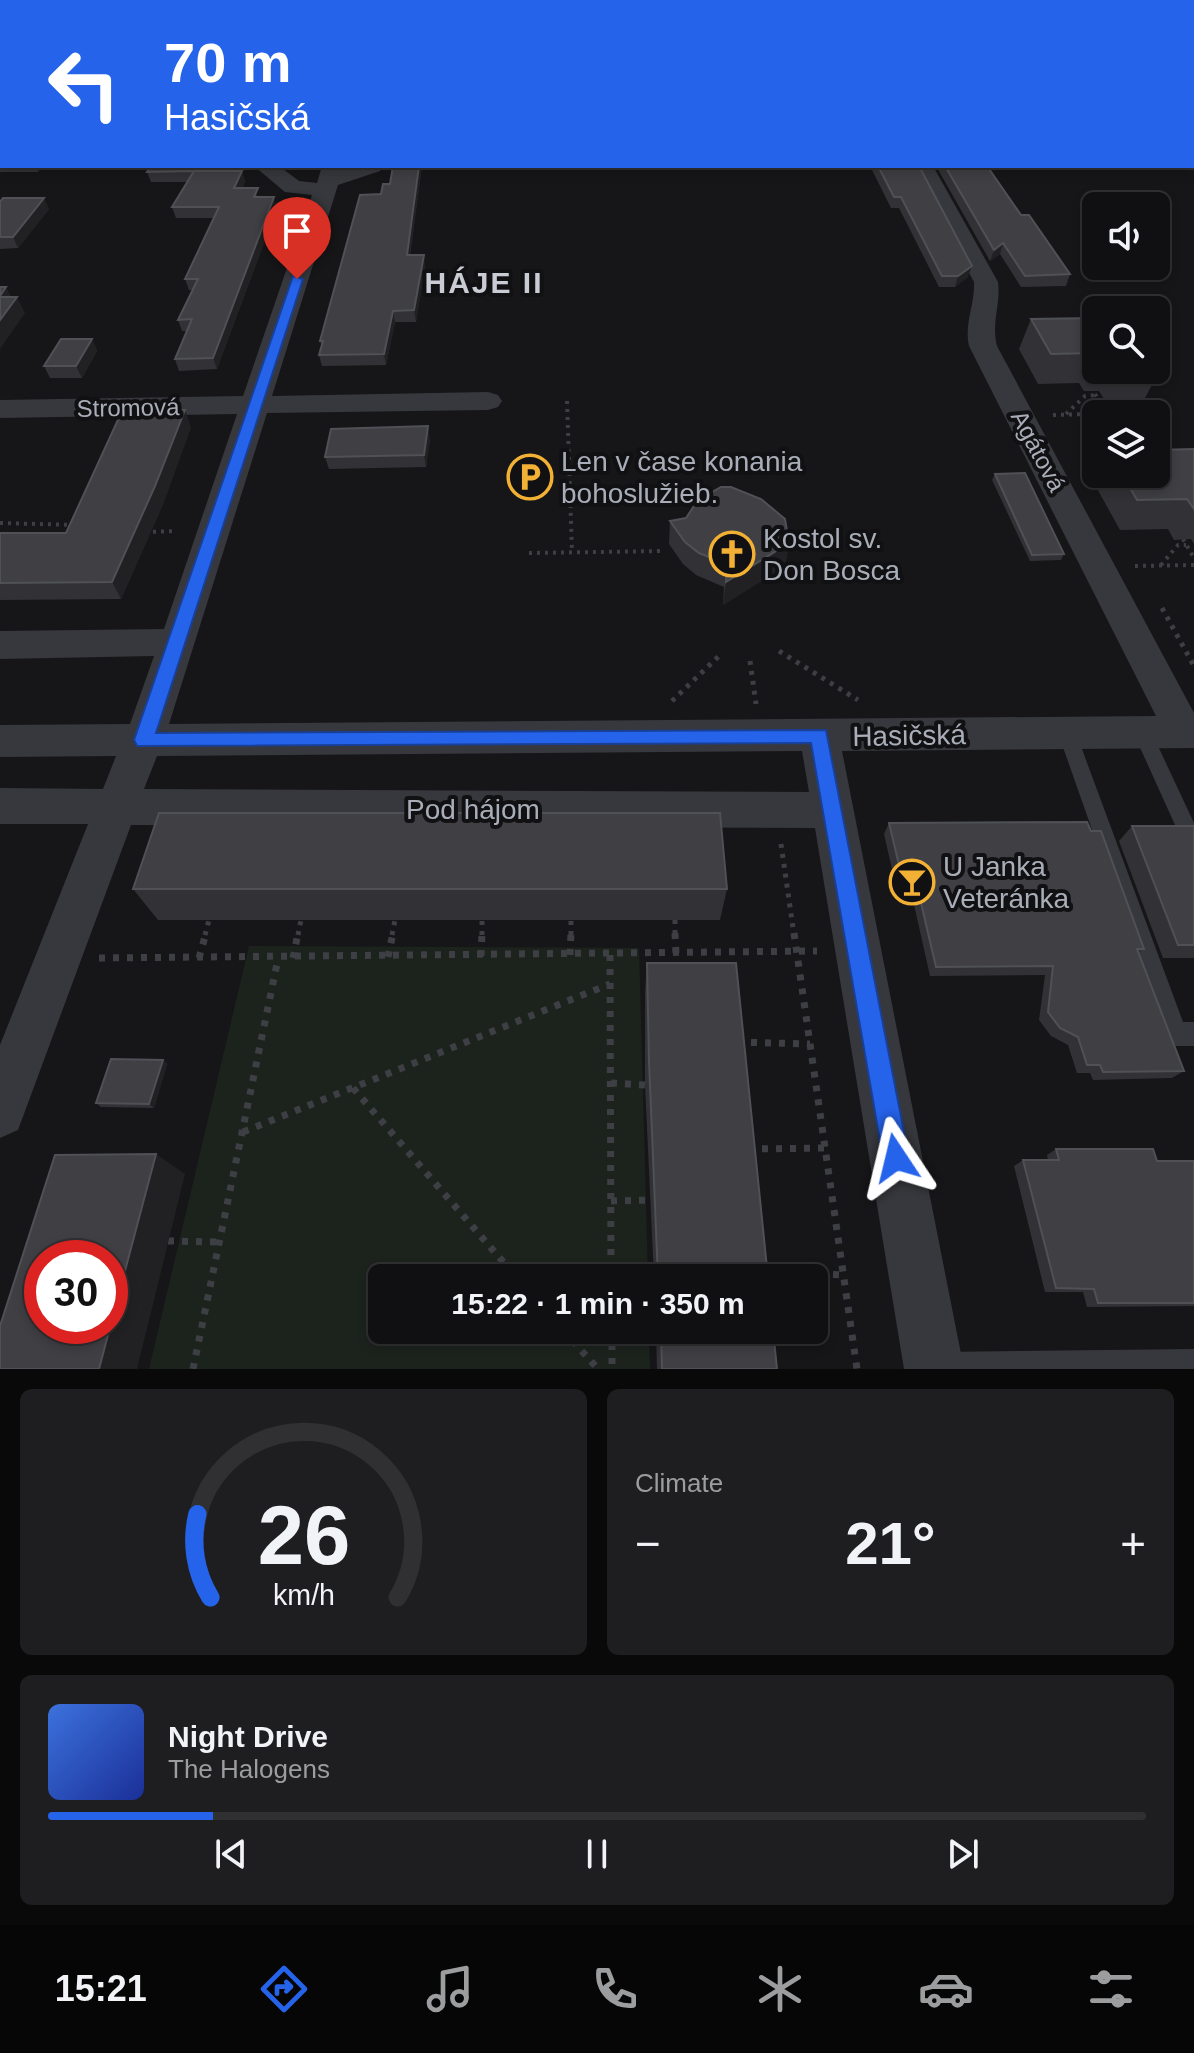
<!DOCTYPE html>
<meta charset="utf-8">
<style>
body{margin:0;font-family:Helvetica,sans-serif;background:#1e1e20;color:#f1f3f6;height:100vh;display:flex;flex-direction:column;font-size:30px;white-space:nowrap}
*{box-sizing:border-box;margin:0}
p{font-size:26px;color:#9c9d9f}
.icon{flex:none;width:44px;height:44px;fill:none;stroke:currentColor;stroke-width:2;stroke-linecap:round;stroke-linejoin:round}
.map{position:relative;height:1369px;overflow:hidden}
.panel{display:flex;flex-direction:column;gap:20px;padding:20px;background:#09090a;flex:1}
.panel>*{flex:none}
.banner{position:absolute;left:0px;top:0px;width:1194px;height:168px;box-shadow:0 4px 12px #0003,0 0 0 2px #303032;background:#2563eb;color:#fff;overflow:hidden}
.fabs{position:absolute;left:1082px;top:192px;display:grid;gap:16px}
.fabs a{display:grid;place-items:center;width:88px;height:88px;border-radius:12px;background:#101012;box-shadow:0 4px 12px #0003,0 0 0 2px #303032;font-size:40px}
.speed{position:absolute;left:24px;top:1240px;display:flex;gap:16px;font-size:40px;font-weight:700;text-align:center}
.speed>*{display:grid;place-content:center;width:104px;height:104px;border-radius:50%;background:#101012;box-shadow:0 4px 12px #0003,0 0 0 2px #303032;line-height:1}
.speed .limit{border:12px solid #d22;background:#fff;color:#111}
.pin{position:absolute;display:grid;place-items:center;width:68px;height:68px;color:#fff;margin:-82px -34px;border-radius:50% 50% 50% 0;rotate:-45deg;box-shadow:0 0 8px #0007}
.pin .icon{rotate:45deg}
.me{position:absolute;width:88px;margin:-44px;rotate:350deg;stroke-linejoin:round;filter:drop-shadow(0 0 6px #0008)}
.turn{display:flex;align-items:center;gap:28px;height:168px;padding:0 32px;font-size:36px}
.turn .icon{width:104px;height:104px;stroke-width:2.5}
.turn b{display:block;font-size:56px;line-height:68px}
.big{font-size:60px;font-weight:700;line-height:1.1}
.panel .widget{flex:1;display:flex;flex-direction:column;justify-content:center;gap:12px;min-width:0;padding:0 28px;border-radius:12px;background:#1e1e20}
.panel .dial{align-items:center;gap:0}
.dial svg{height:208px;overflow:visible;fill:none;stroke:#303032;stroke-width:7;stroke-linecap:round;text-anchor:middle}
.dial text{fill:#f1f3f6;stroke:none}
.song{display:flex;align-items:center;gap:24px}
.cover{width:96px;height:96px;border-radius:12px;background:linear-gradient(135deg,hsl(220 70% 55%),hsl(230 70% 35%))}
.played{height:8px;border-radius:4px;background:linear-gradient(90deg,#2563eb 15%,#303032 15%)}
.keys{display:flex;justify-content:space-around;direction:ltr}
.heat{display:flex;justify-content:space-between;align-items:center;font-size:44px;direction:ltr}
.panel .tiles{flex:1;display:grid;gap:20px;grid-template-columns:1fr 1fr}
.widget:last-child{grid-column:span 2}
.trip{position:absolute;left:368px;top:1264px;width:460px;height:80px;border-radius:12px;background:#101012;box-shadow:0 4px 12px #0003,0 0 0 2px #303032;font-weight:700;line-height:80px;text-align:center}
.tab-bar{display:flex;height:128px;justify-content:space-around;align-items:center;background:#060607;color:#9c9d9f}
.tab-bar .icon{width:56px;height:56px}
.tab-bar .current{color:#2563eb}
.tab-bar b{font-size:36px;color:#f1f3f6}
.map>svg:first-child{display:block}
.green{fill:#1c231d}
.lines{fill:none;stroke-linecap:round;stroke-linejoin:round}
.path-far2{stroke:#3d3f44;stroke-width:4;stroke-dasharray:3 5;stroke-linecap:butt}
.path-far1{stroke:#3d3f44;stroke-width:5;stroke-dasharray:4 6;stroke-linecap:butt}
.path{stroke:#3d3f44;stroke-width:7;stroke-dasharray:6 8;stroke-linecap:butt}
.lane{fill:#37383d;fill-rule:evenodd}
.street{fill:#37383d;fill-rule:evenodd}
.wall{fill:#323236}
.shaded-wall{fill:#212124}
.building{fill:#3f3f44;stroke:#4f5156;stroke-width:2;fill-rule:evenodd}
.route{fill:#2563eb;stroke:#184099;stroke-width:2}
.labels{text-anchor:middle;stroke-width:8;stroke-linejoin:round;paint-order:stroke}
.far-street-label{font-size:24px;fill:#a8adb8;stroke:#111113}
.poi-label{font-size:28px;fill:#a8adb8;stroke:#111113;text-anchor:start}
.street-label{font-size:28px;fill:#a8adb8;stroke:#111113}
.far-district-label{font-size:30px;font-weight:bold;letter-spacing:2px;fill:#c9ccd4;stroke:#111113}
</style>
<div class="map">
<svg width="1194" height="1369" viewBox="0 0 1194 1369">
<rect width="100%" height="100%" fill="#161618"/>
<path class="green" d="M249 946 639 948 648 1278H382V1330H649L650 1369H149Z"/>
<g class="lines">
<g class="path-far2">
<path d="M1095 394 1107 413"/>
<path d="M567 401 572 552"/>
<path d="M1066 414 1085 396 1096 395"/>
<path d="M1053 415 1164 412"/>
<path d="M0 523 75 525"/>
<path d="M145 532 177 531"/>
<path d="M1183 539 1194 558"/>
<path d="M529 553 664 551"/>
<path d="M1161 565 1178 545H1186"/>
<path d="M1135 566 1194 565"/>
</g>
<g class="path-far1">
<path d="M1162 608 1194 666"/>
<path d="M779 651 858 700"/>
<path d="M750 661 756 704"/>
<path d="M672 701 720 655"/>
<path d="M781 844 794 935"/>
<path d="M675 920V935"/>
<path d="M205 935 209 920"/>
<path d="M298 935 301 920"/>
<path d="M392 935 395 920"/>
<path d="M482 935V921"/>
<path d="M571 935V921"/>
</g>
<g class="path">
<path d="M675 933 676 954"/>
<path d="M794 933 857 1369"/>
<path d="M570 955 571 933"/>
<path d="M610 955 611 1278"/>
<path d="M481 956 482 933"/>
<path d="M388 957 393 933"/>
<path d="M99 958 817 951"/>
<path d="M199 958 206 933"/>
<path d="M293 958 298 933"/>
<path d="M737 1042 810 1044"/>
<path d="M611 1083 645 1085"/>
<path d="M353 1088 517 1278"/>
<path d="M243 1132 610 984"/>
<path d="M748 1149 825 1148"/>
<path d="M611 1201 653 1200"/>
<path d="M168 1241 219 1242"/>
<path d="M763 1272 844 1275"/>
<path d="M563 1330 598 1369"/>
<path d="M612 1330 657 1331"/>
<path d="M612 1330V1369"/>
<path d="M193 1369 278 959"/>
</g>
<g class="lane">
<path d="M1142 724 1149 727 1194 823V849L1185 847 1133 732 1135 727Z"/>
<path d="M1067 725 1074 728 1076 733 1183 1022H1194V1046H1176L1168 1042 1164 1034 1058 733 1060 728Z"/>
<path d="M1194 1349V1369H927L926 1366 930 1356 940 1352Z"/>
</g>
<g class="street">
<path d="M614 0H781L782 1 613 2Z"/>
<path d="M953 0H969L970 2H954Z"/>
<rect x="1192" y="91" width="2" height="12"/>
<rect x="0" y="96" width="2" height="12"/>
<path d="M254 166H279L299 181 317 183 322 166H344L343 169 383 166 380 171 338 185 272 396 488 392 498 395 502 401 498 407 488 410 267 413 169 724 1156 716 969 346C964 323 975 305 974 282L911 166H933L998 282C1001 304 991 323 997 346L1194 713V748L842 751 964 1369H904L815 828 131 825 18 1130 0 1138V1045L88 824H0V788L103 789 116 756 0 757V725L130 724 154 656 0 659V631L164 629 237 414 0 418V400L243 396 312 195 285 192ZM802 751 809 792 144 789 157 756Z"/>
</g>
</g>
<g class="wall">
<path d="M726 0H907V2H722Z"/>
<path d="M2 128V166H43L38 172H0V130Z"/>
<path d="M422 166 410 255 425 266 416 322H395L386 365 322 366 319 355 322 347 320 341 381 194 390 184Z"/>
<path d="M870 166H919L968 277 955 287H939L899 208H891Z"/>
<path d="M936 166H987L1021 215 1070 274 1066 286 1021 287 1000 254 990 261Z"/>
<path d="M242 171 245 182 242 188 260 197 277 208 217 369 179 371 175 359 187 331H182L178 320 192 290H189L185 279 214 218H176L172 207 187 182H151L147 172Z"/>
<path d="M0 202 49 209 18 248 0 249Z"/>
<path d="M1096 318V370H1156L1159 371 1143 402H1106L1099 391H1084L1079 383 1038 384 1019 349 1031 319Z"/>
<path d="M92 339 97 351 82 378H50L44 366Z"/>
<path d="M191 427 163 504 121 599 0 600V533H66Z"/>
<path d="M430 439 426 467 329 469 325 457Z"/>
<path d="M1194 449V544L1191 539 1174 540 1168 529 1120 530 1094 483 1098 474H1156Z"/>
<path d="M995 474 1064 554 1061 560 1030 561 992 480Z"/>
<path d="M670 521 789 543 785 566 723 605 724 587 696 575 683 564 669 544Z"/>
<path d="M889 823 1144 949 1139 954 1184 1071 1172 1078 1093 1080 1090 1073H1077L1068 1045 1051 1036 1039 1020 1045 975 930 976 913 900H899L884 834Z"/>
<path d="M1132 826H1194V958H1163L1119 841Z"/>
<path d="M133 889H727L720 920H158Z"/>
<path d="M647 963 768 1278H654L645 1085V992Z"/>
<path d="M163 1060 167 1064 154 1108 101 1107 96 1103Z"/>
<path d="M1056 1149 1157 1161H1194V1306L1087 1307 1083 1292H1045L1014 1166 1023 1160H1048L1047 1155Z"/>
<path d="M656 1330H773L777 1369H657Z"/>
</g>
<g class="shaded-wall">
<path d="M2 62V76L0 77V64Z"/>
<path d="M36 166H43L38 172Z"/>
<path d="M199 166H208L199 182 196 171Z"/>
<path d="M419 166H422L408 266 407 255Z"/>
<path d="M242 171 245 182 238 199 234 188Z"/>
<path d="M274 197 277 208 217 369 213 358Z"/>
<path d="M44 198 49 209 18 248 13 237Z"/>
<path d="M1003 243 1000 254 990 261 994 250Z"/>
<path d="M424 255 425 266 416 322 414 310Z"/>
<path d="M972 266 968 277 955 287 958 276Z"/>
<path d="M6 287 13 301 17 297 25 313 0 349V296Z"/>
<path d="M393 311 395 322 386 365 384 354Z"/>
<path d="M92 339 97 351 82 378 76 366Z"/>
<path d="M185 410 191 427 163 504 121 599 112 582Z"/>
<path d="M428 426 430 439 426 467 424 455Z"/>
<path d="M789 543 785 566 723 605 726 582Z"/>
<path d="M163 1060 167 1064 154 1108 149 1104Z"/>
<path d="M156 1154 185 1174 137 1369H99Z"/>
</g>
<g class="building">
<path d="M278 0H495L493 2H277Z"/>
<rect x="576" y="0" width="99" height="2"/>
<path d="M726 0H892L893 2H722Z"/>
<path d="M989 0H1194V40L1192 42V2H990Z"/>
<path d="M1192 48 1193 56 1194 55V83L1193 82 1192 94Z"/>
<path d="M1192 97 1194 98V121L1192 120Z"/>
<path d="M2 128V161H0V130Z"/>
<path d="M151 166H199L196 171H242L234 188H258L254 197H274L213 358 175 359 192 319 178 320 198 279H185L219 207H172L194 171 147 172Z"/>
<path d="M393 166H419L407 255H424L414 310 393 311 384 354 319 355 323 341H320L360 195 381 194 383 184H390Z"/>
<path d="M878 166H919L972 266 958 276H942L901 197H894Z"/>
<path d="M945 166H987L1021 215H1029L1070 274 1025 276 1003 243 994 250Z"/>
<path d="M3 198H44L13 237H0V202Z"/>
<path d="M0 287H6L0 296Z"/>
<path d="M0 297H17L0 320Z"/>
<path d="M1096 318V358L1093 353 1051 354 1031 319Z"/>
<path d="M61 339H92L76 366H44Z"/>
<path d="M1156 367 1159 371 1120 372 1119 370H1156Z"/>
<path d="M185 410 155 486 112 582 0 583V533H66L122 411Z"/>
<path d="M428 426 424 455 325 457 331 429Z"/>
<path d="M1194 449V509L1187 499 1137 500 1122 474H1156V450Z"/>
<path d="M1025 473 1064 554 1032 555 995 474Z"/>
<path d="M721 487H731L761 499 785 519 789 543 726 582 727 564 699 553 685 542 670 521 686 518 698 500Z"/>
<path d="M159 813H720L727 889H133Z"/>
<path d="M1087 822 1091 831H1101L1144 949H1137L1184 1071 1103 1072 1100 1065H1087L1078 1037 1060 1028 1048 1012 1053 966 936 967 918 890H905L889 823Z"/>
<path d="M1132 826H1194V945H1178Z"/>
<path d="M647 963H736L768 1278H658L649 1061Z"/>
<path d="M111 1059 163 1060 149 1104 96 1103Z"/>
<path d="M1056 1149H1153L1157 1161H1194V1303H1098L1094 1289 1056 1288 1023 1160H1059Z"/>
<path d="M156 1154 99 1369H0V1326L55 1155ZM42 1258H110V1326H42Z"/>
<path d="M661 1330H773L777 1369H662Z"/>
</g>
<path class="route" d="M293 276 303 279 156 733 826 730 909 1158 905 1167 896 1171 887 1167 883 1158 811 743 137 746 134 740Z"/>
<defs>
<g id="parking-ring" transform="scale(2.3)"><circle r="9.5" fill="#111113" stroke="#f2b134" stroke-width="1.5"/><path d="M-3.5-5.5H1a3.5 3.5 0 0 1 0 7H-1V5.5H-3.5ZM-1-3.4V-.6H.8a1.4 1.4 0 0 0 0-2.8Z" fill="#f2b134"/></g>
<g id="church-ring" transform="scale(2.3)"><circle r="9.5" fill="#111113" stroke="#f2b134" stroke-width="1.5"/><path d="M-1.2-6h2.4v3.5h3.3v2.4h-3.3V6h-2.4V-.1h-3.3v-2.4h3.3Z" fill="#f2b134"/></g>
<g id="bar-ring" transform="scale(2.3)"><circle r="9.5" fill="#111113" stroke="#f2b134" stroke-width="1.5"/><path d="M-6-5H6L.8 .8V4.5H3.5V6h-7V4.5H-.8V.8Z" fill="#f2b134"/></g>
</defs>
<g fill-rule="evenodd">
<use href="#parking-ring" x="530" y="477"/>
<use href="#church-ring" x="732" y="554"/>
<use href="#bar-ring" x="912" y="882"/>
</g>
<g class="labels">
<g class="far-street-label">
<text transform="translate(128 408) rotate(-1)" y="8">Stromová</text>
<text transform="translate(1038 451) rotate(62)" y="8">Agátová</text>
</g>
<g class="poi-label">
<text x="561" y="471">Len v čase konania<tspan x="561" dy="32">bohoslužieb.</tspan></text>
<text x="763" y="548">Kostol sv.<tspan x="763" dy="32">Don Bosca</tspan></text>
<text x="943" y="876">U Janka<tspan x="943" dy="32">Veteránka</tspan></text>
</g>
<g class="street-label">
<text transform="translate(909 735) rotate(-1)" y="10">Hasičská</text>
<text x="473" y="819">Pod hájom</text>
</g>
<g class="far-district-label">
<text x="484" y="293">HÁJE II</text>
</g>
</g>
</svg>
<div class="fabs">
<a><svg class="icon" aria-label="sound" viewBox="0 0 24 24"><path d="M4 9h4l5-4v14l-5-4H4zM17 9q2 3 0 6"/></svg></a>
<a><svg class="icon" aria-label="search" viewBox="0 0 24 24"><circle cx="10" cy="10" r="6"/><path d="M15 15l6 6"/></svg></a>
<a><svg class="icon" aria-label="layers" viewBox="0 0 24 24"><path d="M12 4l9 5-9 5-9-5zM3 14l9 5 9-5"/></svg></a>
</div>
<div class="speed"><div class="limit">30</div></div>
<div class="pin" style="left:297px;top:279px;background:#d93025"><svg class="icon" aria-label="arrive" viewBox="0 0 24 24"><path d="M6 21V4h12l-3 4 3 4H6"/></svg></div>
<svg class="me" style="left:896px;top:1158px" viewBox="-20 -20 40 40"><path d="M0-17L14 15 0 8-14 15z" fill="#2563eb" stroke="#fff" stroke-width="4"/></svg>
<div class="trip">15:22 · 1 min · 350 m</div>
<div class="banner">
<div class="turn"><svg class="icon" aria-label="left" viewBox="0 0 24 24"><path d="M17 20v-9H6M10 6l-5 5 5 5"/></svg><div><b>70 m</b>Hasičská</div></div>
</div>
</div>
<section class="panel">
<div class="tiles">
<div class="widget dial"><svg viewBox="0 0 100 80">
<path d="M14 69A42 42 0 1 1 86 69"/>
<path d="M14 69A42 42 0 0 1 9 37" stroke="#2563eb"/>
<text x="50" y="56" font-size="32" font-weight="700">26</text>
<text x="50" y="72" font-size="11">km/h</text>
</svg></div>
<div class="widget"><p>Climate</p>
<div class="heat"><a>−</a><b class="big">21°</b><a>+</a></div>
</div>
<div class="widget">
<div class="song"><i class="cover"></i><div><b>Night Drive</b><p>The Halogens</p></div></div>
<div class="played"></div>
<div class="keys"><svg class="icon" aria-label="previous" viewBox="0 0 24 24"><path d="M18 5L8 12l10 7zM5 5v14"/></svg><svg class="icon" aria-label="pause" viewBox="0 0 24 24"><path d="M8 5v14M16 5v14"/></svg><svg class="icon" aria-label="next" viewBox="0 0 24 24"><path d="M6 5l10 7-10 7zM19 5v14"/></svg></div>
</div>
</div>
</section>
<nav class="tab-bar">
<b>15:21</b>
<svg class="icon current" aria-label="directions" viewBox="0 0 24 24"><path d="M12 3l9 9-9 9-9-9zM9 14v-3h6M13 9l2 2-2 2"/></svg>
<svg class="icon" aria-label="music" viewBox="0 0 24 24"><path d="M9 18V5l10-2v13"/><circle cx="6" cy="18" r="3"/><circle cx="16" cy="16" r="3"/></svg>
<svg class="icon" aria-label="phone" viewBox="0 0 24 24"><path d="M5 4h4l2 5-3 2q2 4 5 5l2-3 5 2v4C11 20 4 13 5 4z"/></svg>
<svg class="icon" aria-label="climate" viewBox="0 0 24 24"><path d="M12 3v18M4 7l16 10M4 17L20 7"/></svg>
<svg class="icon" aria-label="car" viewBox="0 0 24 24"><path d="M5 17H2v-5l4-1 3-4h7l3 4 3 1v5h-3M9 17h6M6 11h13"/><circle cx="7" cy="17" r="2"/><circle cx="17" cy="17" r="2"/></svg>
<svg class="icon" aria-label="filters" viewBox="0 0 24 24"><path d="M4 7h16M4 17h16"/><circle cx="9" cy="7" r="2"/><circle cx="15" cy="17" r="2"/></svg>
</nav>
